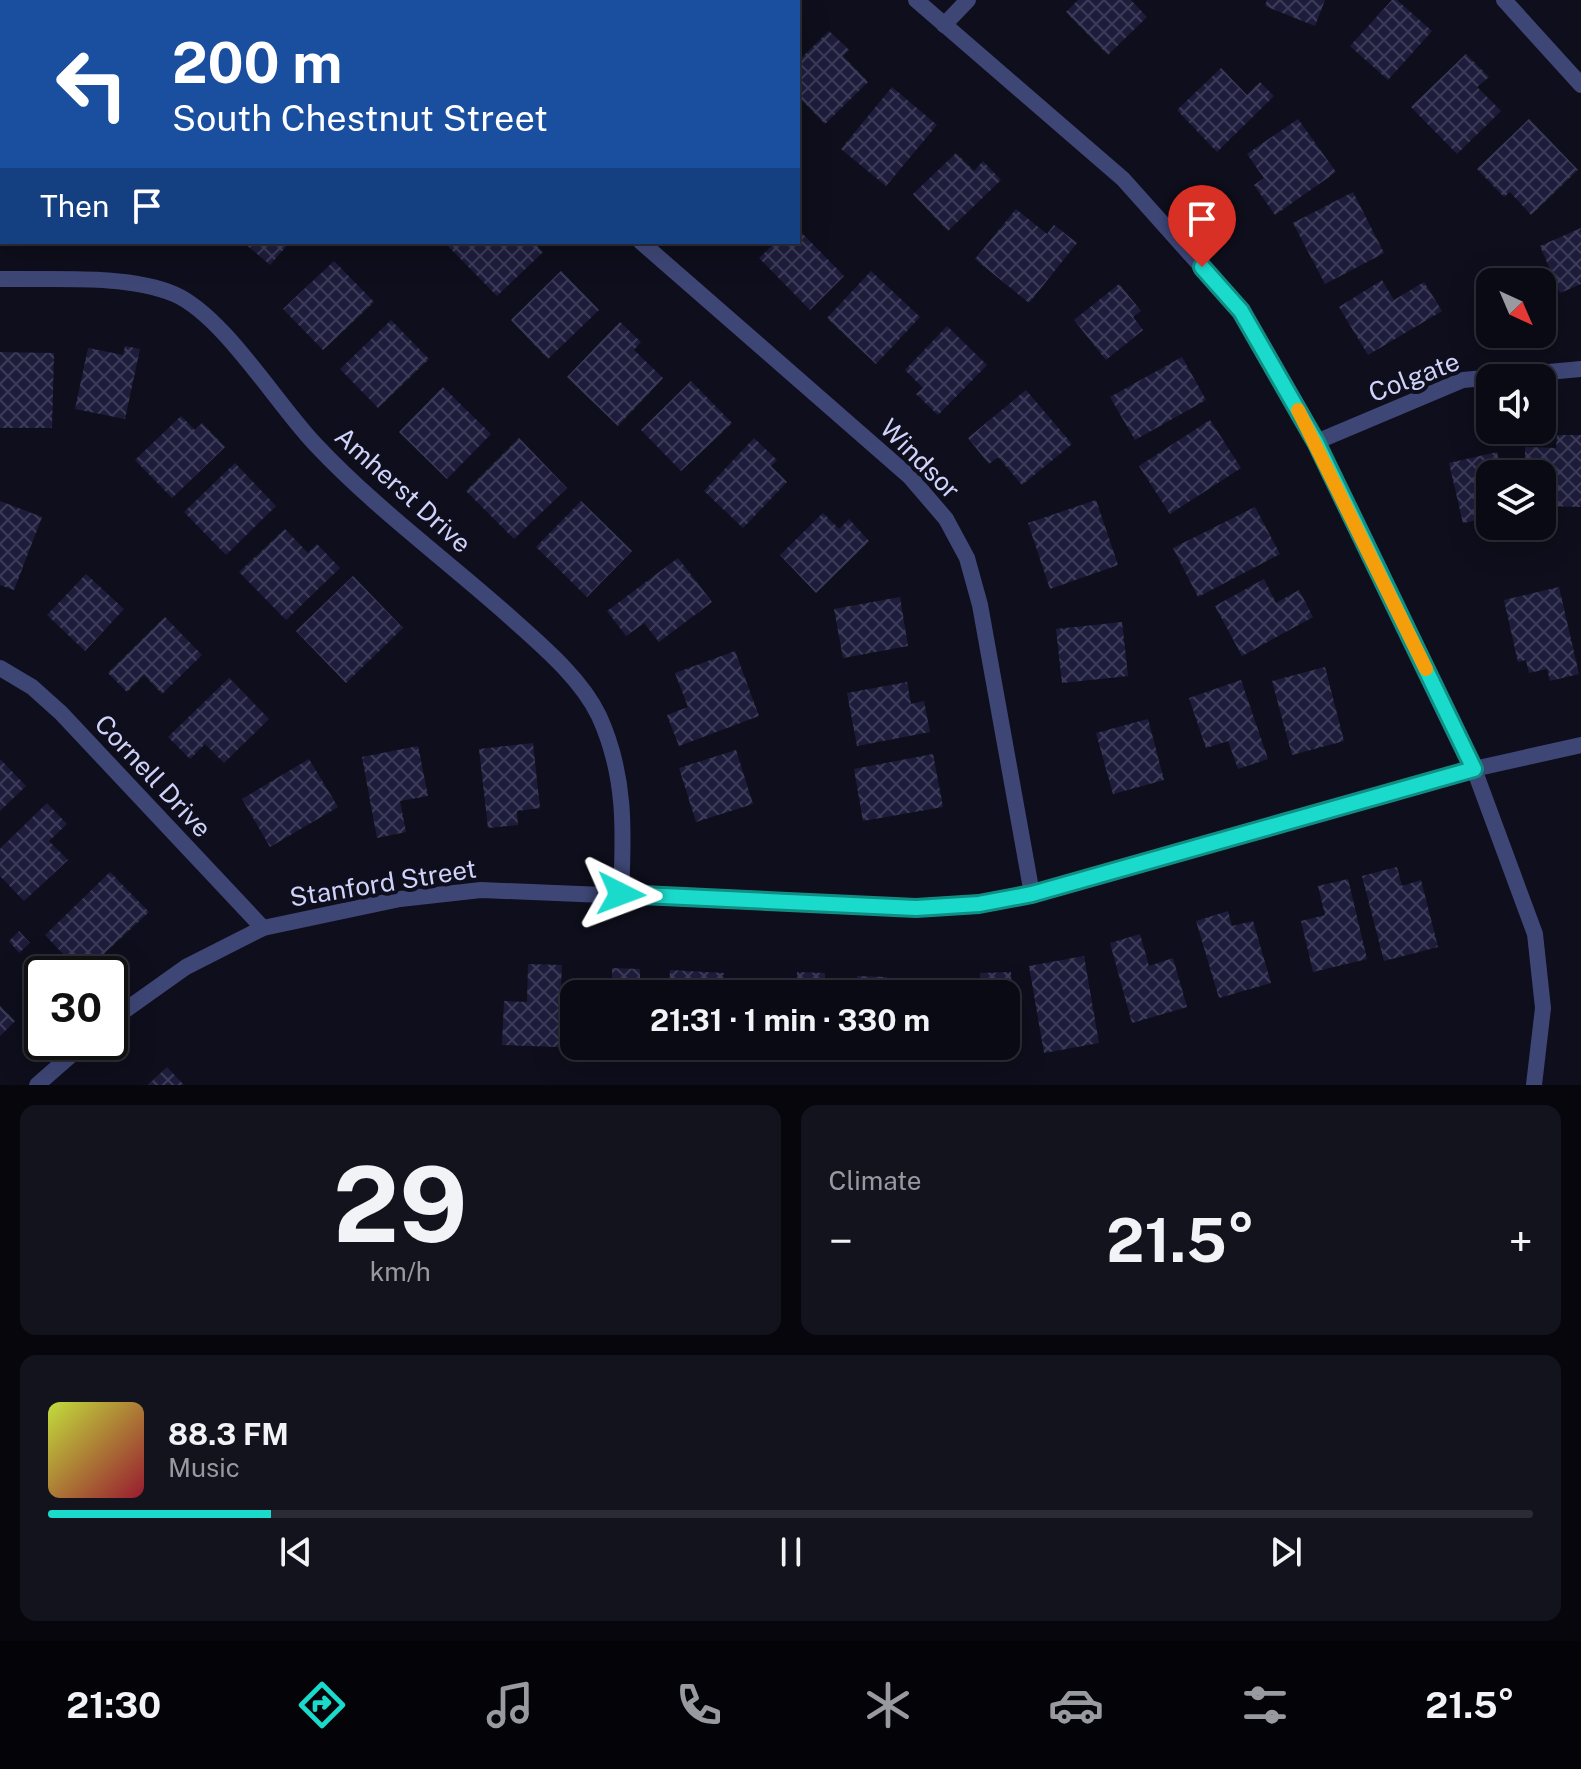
<!DOCTYPE html>
<meta charset="utf-8">
<style>
body{margin:0;font-family:"Public Sans",sans-serif;background:#13131e;color:#f1f3f6;height:100vh;display:flex;flex-direction:column;font-size:30px;white-space:nowrap}
*{box-sizing:border-box;margin:0}
p{font-size:26px;color:#999aa0}
.icon{flex:none;width:44px;height:44px;fill:none;stroke:currentColor;stroke-width:2;stroke-linecap:round;stroke-linejoin:round}
.map{position:relative;height:1085px;overflow:hidden}
.sheet{display:flex;flex-direction:column;gap:20px;padding:20px;background:#06060c;flex:1}
.sheet>*{flex:none}
.top-card{position:absolute;left:0px;top:0px;width:800px;height:244px;box-shadow:0 8px 32px #0002,0 0 0 2px #2a2b34;background:#1a4fa0;color:#fff;overflow:hidden}
.needle{width:52px;rotate:136deg}
.controls{position:absolute;left:1476px;top:268px;display:grid;gap:16px}
.controls a{display:grid;place-items:center;width:80px;height:80px;border-radius:16px;background:#0a0a15;box-shadow:0 8px 32px #0002,0 0 0 2px #2a2b34;font-size:40px}
.speed{position:absolute;left:24px;top:956px;display:flex;gap:16px;font-size:40px;font-weight:700;text-align:center}
.speed>*{display:grid;place-content:center;width:104px;height:104px;border-radius:50%;background:#0a0a15;box-shadow:0 8px 32px #0002,0 0 0 2px #2a2b34;line-height:1}
.speed .limit{border:4px solid #111;border-radius:12px;background:#fff;color:#111}
.pin{position:absolute;display:grid;place-items:center;width:68px;height:68px;color:#fff;margin:-82px -34px;border-radius:50% 50% 50% 0;rotate:-45deg;box-shadow:0 0 8px #0007}
.pin .icon{rotate:45deg}
.me{position:absolute;width:88px;margin:-44px;rotate:93deg;stroke-linejoin:round;filter:drop-shadow(0 0 6px #0008)}
.turn{display:flex;align-items:center;gap:28px;height:168px;padding:0 40px;font-size:36px}
.turn .icon{width:104px;height:104px;stroke-width:2.5}
.turn b{display:block;font-size:56px;line-height:68px}
.then{display:flex;align-items:center;height:76px;padding:0 40px;background:#0003;gap:16px;font-size:30px}
.big{font-size:60px;font-weight:700;line-height:1.1}
.sheet .tile{flex:1;display:flex;flex-direction:column;justify-content:center;gap:12px;min-width:0;padding:0 28px;border-radius:16px;background:#13131e}
.sheet .dial{align-items:center;gap:0}
.dial b{font-size:104px;line-height:1}
.song{display:flex;align-items:center;gap:24px}
.cover{width:96px;height:96px;border-radius:12px;background:linear-gradient(135deg,hsl(70 70% 55%),hsl(350 70% 35%))}
.played{height:8px;border-radius:4px;background:linear-gradient(90deg,#1adacb 15%,#2a2b34 15%)}
.keys{display:flex;justify-content:space-around;direction:ltr}
.heat{display:flex;justify-content:space-between;align-items:center;font-size:44px;direction:ltr}
.sheet .tiles{flex:1;display:grid;gap:20px;grid-template-columns:1fr 1fr}
.tile:last-child{grid-column:span 2}
.trip{position:absolute;left:560px;top:980px;width:460px;height:80px;border-radius:16px;background:#0a0a15;box-shadow:0 8px 32px #0002,0 0 0 2px #2a2b34;font-weight:700;line-height:80px;text-align:center}
.menu{display:flex;height:128px;justify-content:space-around;align-items:center;background:#040408;color:#999aa0}
.menu .icon{width:56px;height:56px}
.menu .current{color:#1adacb}
.menu b{font-size:36px;color:#f1f3f6}
.map>svg:first-child{display:block}
.building{fill:url(#building-cross-hatch)}
.lines{fill:none;stroke-linecap:round;stroke-linejoin:round}
.street{stroke:#3e4676;stroke-width:16}
.route-casing{stroke:#118e84;stroke-width:20}
.route{stroke:#1adacb;stroke-width:14}
.slow{stroke:#f59e0b;stroke-width:14}
.labels{text-anchor:middle;stroke-width:8;stroke-linejoin:round;paint-order:stroke}
.street-label{font-size:26px;fill:#cfd2f9;stroke:#0e0e1c}
</style>
<div class="map">
<svg width="1581" height="1085" viewBox="0 0 1581 1085">
<defs>
<pattern id="building-cross-hatch" width="8" height="8" patternUnits="userSpaceOnUse" patternTransform="scale(2)"><rect width="8" height="8" fill="#1d1c3b"/><path d="M0 0l8 8M0 8l8-8" fill="none" stroke="#3d3c58"/></pattern>
</defs>
<rect width="100%" height="100%" fill="#0e0e1c"/>
<g class="building">
<path d="M1078 0H1131L1147 17 1108 55 1066 12Z"/>
<path d="M1267 0H1325L1315 26 1265 6Z"/>
<path d="M1392 0H1397L1432 31 1388 80 1350 46Z"/>
<path d="M829 31 849 50 843 56 868 82 825 124 798 96V61Z"/>
<path d="M1466 54 1489 77 1477 87 1501 111 1457 154 1411 107Z"/>
<path d="M1221 68 1247 95 1260 82 1274 96 1217 152 1177 110Z"/>
<path d="M892 87 937 125 886 186 841 149Z"/>
<path d="M1298 119 1336 172 1275 215 1254 185 1264 178 1247 154Z"/>
<path d="M1529 119 1578 170 1531 215 1510 192 1504 197 1477 169Z"/>
<path d="M956 153 974 171 983 161 1001 180 948 231 913 194Z"/>
<path d="M1353 192 1384 253 1325 284 1293 223Z"/>
<path d="M1016 209 1047 234 1054 225 1077 243 1029 303 975 259Z"/>
<path d="M1581 228V284L1560 293 1540 246Z"/>
<path d="M798 229 844 276 810 310 759 258 776 242H798Z"/>
<path d="M243 242H290L270 265Z"/>
<path d="M452 242H533L543 252 497 296 448 246Z"/>
<path d="M334 261 374 302 323 350 283 309Z"/>
<path d="M561 271 599 310 548 359 511 320Z"/>
<path d="M871 271 920 317 876 364 827 318Z"/>
<path d="M1382 280 1394 300 1424 282 1442 311 1368 355 1339 307Z"/>
<path d="M1119 284 1141 311 1133 317 1143 330 1106 360 1074 320Z"/>
<path d="M391 320 429 359 378 408 340 369Z"/>
<path d="M620 322 641 342 634 350 663 378 618 426 567 377Z"/>
<path d="M947 326 987 365 938 415 916 394 923 388 905 370Z"/>
<path d="M125 346 140 349 125 419 75 409 88 348 123 355Z"/>
<path d="M0 352 54 353 52 428H0Z"/>
<path d="M1182 357 1206 400 1135 440 1110 397Z"/>
<path d="M691 381 732 423 681 471 641 430Z"/>
<path d="M443 387 491 434 447 479 399 432Z"/>
<path d="M1026 390 1072 444 1022 485 998 457 989 464 968 438Z"/>
<path d="M181 416 195 430 202 423 225 447 172 498 135 460Z"/>
<path d="M1210 420 1241 468 1170 514 1139 466Z"/>
<path d="M1557 435H1581V507L1542 506V474H1525V447L1556 448Z"/>
<path d="M519 438 567 488 514 539 466 491Z"/>
<path d="M754 438 777 460 771 466 787 482 743 528 704 491Z"/>
<path d="M1497 452 1502 474H1490V517L1463 523 1449 463Z"/>
<path d="M235 463 276 506 226 555 184 512Z"/>
<path d="M1096 500 1118 565 1050 589 1028 523Z"/>
<path d="M0 501 42 517 14 590 0 585Z"/>
<path d="M581 501 632 551 587 597 536 547Z"/>
<path d="M1255 507 1280 554 1198 597 1173 548Z"/>
<path d="M823 513 839 529 849 519 869 541 816 593 780 555Z"/>
<path d="M285 529 308 553 317 544 340 568 286 620 239 572Z"/>
<path d="M678 558 712 602 659 642 644 623 626 636 607 611Z"/>
<path d="M86 574 124 609 85 651 47 615Z"/>
<path d="M353 576 403 628 346 683 296 631Z"/>
<path d="M1264 579 1276 603 1299 590 1313 617 1242 656 1215 606Z"/>
<path d="M1559 587 1579 674 1550 681 1547 669 1529 673 1526 660 1518 662 1504 600Z"/>
<path d="M900 597 908 646 843 658 834 609Z"/>
<path d="M165 617 202 655 162 694 144 675 127 692 108 673Z"/>
<path d="M1122 622 1128 676 1062 683 1056 629Z"/>
<path d="M735 651 759 716 679 746 667 715 688 707 675 673Z"/>
<path d="M1325 667 1344 741 1292 755 1272 681Z"/>
<path d="M229 678 269 719 224 763 205 744 190 759 168 737Z"/>
<path d="M1241 680 1268 759 1238 769 1228 741 1206 748 1189 698Z"/>
<path d="M907 682 911 704 924 701 930 732 857 746 847 693Z"/>
<path d="M1148 719 1164 780 1113 794 1096 733Z"/>
<path d="M533 743 540 808 517 811 518 825 488 828 479 749Z"/>
<path d="M418 746 428 796 400 801 406 832 377 838 362 757Z"/>
<path d="M736 750 753 804 696 822 679 768Z"/>
<path d="M933 754 943 807 863 821 854 769Z"/>
<path d="M0 759 26 786 0 811Z"/>
<path d="M309 759 338 807 270 847 242 799Z"/>
<path d="M47 803 67 824 49 841 68 860 24 901 0 876V849Z"/>
<path d="M1397 867 1402 886 1421 880 1438 947 1384 961 1362 876Z"/>
<path d="M110 872 149 912 82 974 45 935Z"/>
<path d="M1348 879 1367 959 1313 972 1301 921 1325 915 1318 886Z"/>
<path d="M1228 911 1232 926 1253 921 1271 983 1219 998 1196 921Z"/>
<path d="M19 931 30 943 19 953 9 941Z"/>
<path d="M1140 934 1149 966 1173 958 1187 1007 1132 1023 1110 943Z"/>
<path d="M1084 956 1099 1043 1044 1053 1029 966Z"/>
<path d="M528 964 562 965 558 1047 502 1045 504 1001 527 1002Z"/>
<path d="M612 968 640 969V994H612Z"/>
<path d="M670 970 724 973 723 994H669Z"/>
<path d="M797 972 825 973V994H796Z"/>
<path d="M1011 972 1014 1055 959 1057V1046H1006V994H981L980 973Z"/>
<path d="M857 976 887 977V994H857Z"/>
<path d="M0 1006 15 1021 0 1036Z"/>
<path d="M583 1046H639V1051L583 1050Z"/>
<path d="M666 1046H693L692 1055 666 1053Z"/>
<path d="M768 1046H824L823 1057 767 1056Z"/>
<path d="M855 1046H911V1058L855 1057Z"/>
<path d="M167 1067 184 1085H148Z"/>
</g>
<g class="lines">
<g class="street">
<path d="M446 0 447 2"/>
<path d="M916 0 1123 179 1241 311 1316 442 1474 769 1535 934 1543 1008 1534 1085"/>
<path d="M1504 0 1581 85"/>
<path d="M944 25 968 0"/>
<path d="M641 242 910 477 946 519 967 558 980 605 1032 894"/>
<path d="M0 279C51 280 128 274 174 294 223 315 276 403 315 444 374 507 445 559 510 617 540 644 581 678 599 716 626 775 624 831 621 894"/>
<path d="M1316 442 1463 380 1581 369"/>
<path d="M0 668 32 687 61 713 263 928"/>
<path d="M110 1021 186 967 263 928 400 899 481 890 916 908 979 904 1032 894 1474 769 1581 745"/>
<path d="M37 1085 86 1042"/>
</g>
</g>
<g class="lines">
<g class="route-casing">
<path id="route" d="M621 894 916 908 979 904 1032 894 1474 769 1316 442 1241 311 1202 267"/>
</g>
<use href="#route" class="route"/>
<path class="slow" d="M1298 410 1426 669"/>
</g>
<g class="labels">
<g class="street-label">
<text transform="translate(1414 377) rotate(-21)" y="9">Colgate</text>
<text transform="translate(920 459) rotate(45)" y="9">Windsor</text>
<text transform="translate(403 490) rotate(42)" y="9">Amherst Drive</text>
<text transform="translate(153 776) rotate(47)" y="9">Cornell Drive</text>
<text transform="translate(383 883) rotate(-9)" y="9">Stanford Street</text>
</g>
</g>
</svg>
<div class="controls">
<a><svg class="needle" viewBox="-14 -14 28 28"><path d="M0-13l5 13h-10z" fill="#e53935"/><path d="M0 13l5-13h-10z" fill="#999aa0"/></svg></a>
<a><svg class="icon" aria-label="sound" viewBox="0 0 24 24"><path d="M4 9h4l5-4v14l-5-4H4zM17 9q2 3 0 6"/></svg></a>
<a><svg class="icon" aria-label="layers" viewBox="0 0 24 24"><path d="M12 4l9 5-9 5-9-5zM3 14l9 5 9-5"/></svg></a>
</div>
<div class="speed"><div class="limit">30</div></div>
<div class="pin" style="left:1202px;top:267px;background:#d93025"><svg class="icon" aria-label="arrive" viewBox="0 0 24 24"><path d="M6 21V4h12l-3 4 3 4H6"/></svg></div>
<svg class="me" style="left:621px;top:894px" viewBox="-20 -20 40 40"><path d="M0-17L14 15 0 8-14 15z" fill="#1adacb" stroke="#fff" stroke-width="4"/></svg>
<div class="trip">21:31 · 1 min · 330 m</div>
<div class="top-card">
<div class="turn"><svg class="icon" aria-label="left" viewBox="0 0 24 24"><path d="M17 20v-9H6M10 6l-5 5 5 5"/></svg><div><b>200 m</b>South Chestnut Street</div></div>
<div class="then">Then<svg class="icon" aria-label="arrive" viewBox="0 0 24 24"><path d="M6 21V4h12l-3 4 3 4H6"/></svg></div>
</div>
</div>
<section class="sheet">
<div class="tiles">
<div class="tile dial"><b>29</b><p>km/h</p></div>
<div class="tile"><p>Climate</p>
<div class="heat"><a>−</a><b class="big">21.5°</b><a>+</a></div>
</div>
<div class="tile">
<div class="song"><i class="cover"></i><div><b>88.3 FM</b><p>Music</p></div></div>
<div class="played"></div>
<div class="keys"><svg class="icon" aria-label="previous" viewBox="0 0 24 24"><path d="M18 5L8 12l10 7zM5 5v14"/></svg><svg class="icon" aria-label="pause" viewBox="0 0 24 24"><path d="M8 5v14M16 5v14"/></svg><svg class="icon" aria-label="next" viewBox="0 0 24 24"><path d="M6 5l10 7-10 7zM19 5v14"/></svg></div>
</div>
</div>
</section>
<nav class="menu">
<b>21:30</b>
<svg class="icon current" aria-label="directions" viewBox="0 0 24 24"><path d="M12 3l9 9-9 9-9-9zM9 14v-3h6M13 9l2 2-2 2"/></svg>
<svg class="icon" aria-label="music" viewBox="0 0 24 24"><path d="M9 18V5l10-2v13"/><circle cx="6" cy="18" r="3"/><circle cx="16" cy="16" r="3"/></svg>
<svg class="icon" aria-label="phone" viewBox="0 0 24 24"><path d="M5 4h4l2 5-3 2q2 4 5 5l2-3 5 2v4C11 20 4 13 5 4z"/></svg>
<svg class="icon" aria-label="climate" viewBox="0 0 24 24"><path d="M12 3v18M4 7l16 10M4 17L20 7"/></svg>
<svg class="icon" aria-label="car" viewBox="0 0 24 24"><path d="M5 17H2v-5l4-1 3-4h7l3 4 3 1v5h-3M9 17h6M6 11h13"/><circle cx="7" cy="17" r="2"/><circle cx="17" cy="17" r="2"/></svg>
<svg class="icon" aria-label="filters" viewBox="0 0 24 24"><path d="M4 7h16M4 17h16"/><circle cx="9" cy="7" r="2"/><circle cx="15" cy="17" r="2"/></svg>
<b>21.5°</b>
</nav>
